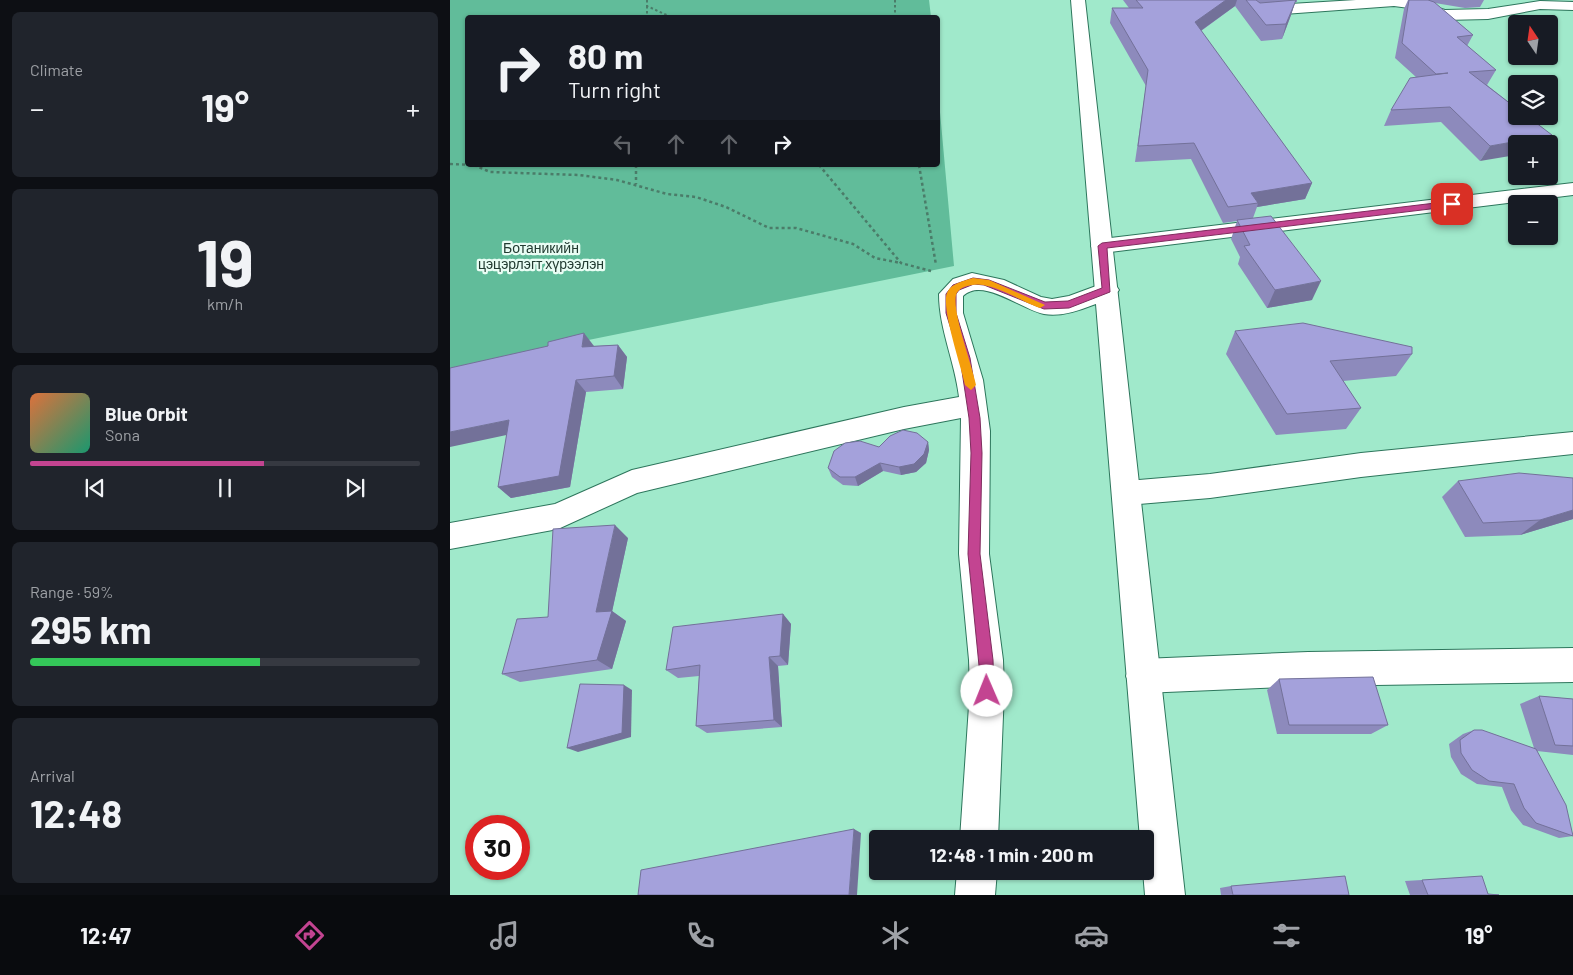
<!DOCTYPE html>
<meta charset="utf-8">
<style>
body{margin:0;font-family:Barlow,sans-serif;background:#20242c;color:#f1f3f6;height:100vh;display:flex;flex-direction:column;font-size:19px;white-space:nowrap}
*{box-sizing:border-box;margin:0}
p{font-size:16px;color:#9ea1a6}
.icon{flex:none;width:28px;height:28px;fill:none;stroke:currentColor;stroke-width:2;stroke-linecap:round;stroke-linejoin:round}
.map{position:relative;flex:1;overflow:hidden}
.sheet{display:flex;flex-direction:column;gap:12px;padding:12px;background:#0d0f14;width:450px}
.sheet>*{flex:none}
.hud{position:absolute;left:15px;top:15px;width:475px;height:152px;border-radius:5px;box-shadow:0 1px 4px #0004;background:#171b24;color:#f1f3f6;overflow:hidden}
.needle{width:32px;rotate:347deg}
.tools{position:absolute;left:1058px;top:15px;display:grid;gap:10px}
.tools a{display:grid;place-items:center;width:50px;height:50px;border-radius:5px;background:#171b24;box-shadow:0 1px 4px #0004;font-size:25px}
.speed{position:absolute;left:15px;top:815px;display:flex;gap:10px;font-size:25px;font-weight:700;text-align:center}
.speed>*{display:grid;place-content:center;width:65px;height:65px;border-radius:50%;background:#171b24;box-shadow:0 1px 4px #0004;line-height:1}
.speed .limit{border:8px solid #d22;background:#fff;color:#111}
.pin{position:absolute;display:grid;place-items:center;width:42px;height:42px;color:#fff;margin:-21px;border-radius:10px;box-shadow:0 2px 8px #0006}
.me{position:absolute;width:55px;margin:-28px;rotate:359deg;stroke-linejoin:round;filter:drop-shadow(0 0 4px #0008)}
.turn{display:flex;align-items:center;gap:18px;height:105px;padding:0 20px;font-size:22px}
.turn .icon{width:65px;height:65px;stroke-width:2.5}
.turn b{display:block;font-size:35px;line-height:42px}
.lanes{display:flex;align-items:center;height:48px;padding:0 20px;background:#0003;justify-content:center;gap:25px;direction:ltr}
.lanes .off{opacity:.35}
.big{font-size:38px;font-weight:700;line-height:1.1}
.sheet .card{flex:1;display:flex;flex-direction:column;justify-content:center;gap:8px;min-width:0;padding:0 18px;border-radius:8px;background:#20242c}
.sheet .dial{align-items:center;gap:0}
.dial b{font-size:65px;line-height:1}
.song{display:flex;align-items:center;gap:15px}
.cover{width:60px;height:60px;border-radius:8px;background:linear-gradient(135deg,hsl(20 70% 55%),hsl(160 70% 35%))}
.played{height:5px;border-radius:2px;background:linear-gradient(90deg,#c34491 60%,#363941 60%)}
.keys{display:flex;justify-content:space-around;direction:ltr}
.heat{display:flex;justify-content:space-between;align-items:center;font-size:28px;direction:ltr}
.charge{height:8px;border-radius:4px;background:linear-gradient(90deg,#34c759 59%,#363941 0)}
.trip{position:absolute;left:419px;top:830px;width:285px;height:50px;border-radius:5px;background:#171b24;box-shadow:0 1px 4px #0004;font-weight:700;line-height:50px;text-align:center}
.tab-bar{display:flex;height:80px;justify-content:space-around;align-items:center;background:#090b0e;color:#9ea1a6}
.tab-bar .icon{width:35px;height:35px}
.tab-bar .active{color:#c34491}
.tab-bar b{font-size:22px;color:#f1f3f6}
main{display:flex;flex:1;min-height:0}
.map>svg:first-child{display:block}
.green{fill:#61bc9a}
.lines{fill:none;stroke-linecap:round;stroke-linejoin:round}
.minor-casing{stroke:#2d765c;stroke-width:2}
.major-casing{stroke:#2d765c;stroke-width:2}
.path-far1{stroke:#4b7c69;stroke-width:2;stroke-dasharray:2.5 2.5;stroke-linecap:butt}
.path{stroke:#4b7c69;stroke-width:2.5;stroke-dasharray:3 3;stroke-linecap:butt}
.minor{fill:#fff;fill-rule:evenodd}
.major{fill:#fff;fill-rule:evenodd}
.wall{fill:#8d8abc}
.shaded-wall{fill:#737199}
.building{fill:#a4a1db;stroke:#737199}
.route{fill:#c34491;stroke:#7f2c5e}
.slow{fill:#f59e0b}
.labels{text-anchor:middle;stroke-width:4.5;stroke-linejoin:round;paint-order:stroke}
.park-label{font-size:14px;fill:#223b31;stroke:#e9fdf4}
</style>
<main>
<section class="sheet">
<div class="card"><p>Climate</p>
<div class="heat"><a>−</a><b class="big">19°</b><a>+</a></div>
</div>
<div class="card dial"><b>19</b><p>km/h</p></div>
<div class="card">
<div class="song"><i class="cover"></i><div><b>Blue Orbit</b><p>Sona</p></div></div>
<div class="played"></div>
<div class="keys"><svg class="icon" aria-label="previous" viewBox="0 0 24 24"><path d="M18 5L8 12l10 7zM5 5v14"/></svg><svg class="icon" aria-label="pause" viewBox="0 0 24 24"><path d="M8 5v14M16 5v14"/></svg><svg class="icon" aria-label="next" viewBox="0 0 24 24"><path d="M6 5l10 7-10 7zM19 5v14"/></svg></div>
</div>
<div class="card"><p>Range · 59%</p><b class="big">295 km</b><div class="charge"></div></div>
<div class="card"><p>Arrival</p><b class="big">12:48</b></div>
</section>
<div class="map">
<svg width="1123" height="895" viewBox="0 0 1123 895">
<rect width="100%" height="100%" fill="#a0e9cb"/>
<path class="green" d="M0 0H479L481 17 18 18V165H488V90L504 266 0 368Z"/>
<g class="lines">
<g class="minor-casing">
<g id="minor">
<path d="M906 0H963L995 10 1038 9 1090 1 1123 2V10L1090 9 1038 19 994 20 959 8 944 6 806 16 798 11 806 6Z"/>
<path d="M1123 183V195L652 253 644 251 641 246 644 241 652 239Z"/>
<path d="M522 273 554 280 591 297 602 299 619 296 657 282 665 284 669 290C663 299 652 302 643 305 628 311 610 317 594 314 570 309 533 277 513 296V313L533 380 540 431 539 554 553 660 554 691 548 839H510L520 691 519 660 509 554 511 418 454 429 187 493 108 529 0 549V523L105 504 182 470 454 407 509 397C505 362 489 329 489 294L503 279Z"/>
<path d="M1123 432V454L911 477 760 498 677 505 667 502 663 493 667 484 677 481 760 474 911 453Z"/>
<path d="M1123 648V682L858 686 693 693 681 688 676 676 681 664 693 659 858 652Z"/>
<path d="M507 871H547L545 895H505Z"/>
</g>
</g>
<g class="major-casing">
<path id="major" d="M621 0H635L735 895H695L693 871H695V839H690Z"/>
</g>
<g class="path-far1">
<path d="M197 0V6L223 18"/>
<path d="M445 0V18"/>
<path d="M197 6V18"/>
</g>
<g class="path">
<path d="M0 164 24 165"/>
<path d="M24 165 40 172 129 175 167 180 217 194 246 197 276 207 319 228H346L403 244 425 258 451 263"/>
<path d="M186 165V184"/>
<path d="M369 165 451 263 481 271"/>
<path d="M469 165 486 265"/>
</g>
<use href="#minor" class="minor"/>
<use href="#major" class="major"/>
</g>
<g class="wall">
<path d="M673 0H847V2H845L841 15 832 39 811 41 785 6 751 31 862 183 855 199 807 207 803 218 862 300 817 308 788 264 790 257 781 239 787 221 773 223 741 159 685 162 696 86 660 23 662 8H679Z"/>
<path d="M958 0H1034L1030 7 1015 8 985 3 1023 35 1017 46 1046 70 1037 85 1066 108 1030 161 991 122 934 126 941 110 966 77 945 58 954 9Z"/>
<path d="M785 331 962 354 946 376 893 381 911 408 896 429 826 435 776 354Z"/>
<path d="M168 345 177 357 173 389 136 392 120 487 61 498 48 487 57 435 144 346Z"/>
<path d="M478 442 479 450 476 463 466 472 451 475 433 471 408 486 393 485 382 477 378 468 429 447Z"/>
<path d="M1008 481 1123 519 1070 535 1015 537 992 497Z"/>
<path d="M178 538 162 611 176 621 162 669 70 682 52 674Z"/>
<path d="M333 614 341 624 338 665 328 666 332 727 257 733 246 726 249 676 228 678 216 670Z"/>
<path d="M829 679 938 725 921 734H827L817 690Z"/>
<path d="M1089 696 1123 699V755L1087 751 1123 836 1109 838 1073 825 1061 810 1052 787 1027 784 1011 774 1001 757 999 744 1013 734 1024 730 1084 748 1070 704Z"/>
<path d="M972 880 1038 894 1049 895H960L955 881Z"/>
<path d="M781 886 899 895H771L770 888Z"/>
</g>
<g class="shaded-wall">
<path d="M776 0H787L785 6 742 37 745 22Z"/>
<path d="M846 0 841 15 832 39 836 24Z"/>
<path d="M1102 135 1096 144H1066V155L1030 161 1040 146Z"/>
<path d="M862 183 855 199 807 207 808 203 801 193Z"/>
<path d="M871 281 862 300 817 308 825 290Z"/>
<path d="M134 333 144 346 141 360 132 347Z"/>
<path d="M168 345 177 357 173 389 164 376Z"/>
<path d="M126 380 136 392 120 487 61 498 48 487Z"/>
<path d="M59 420 71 432 0 447V432Z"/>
<path d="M478 442 479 450 476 463 466 472 451 475 449 467Z"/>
<path d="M430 463 433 471 408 486 405 477Z"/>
<path d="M1123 510V519L1070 535 1090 520Z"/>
<path d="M165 525 178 538 162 612V611L176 621 162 669 147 660 146 612Z"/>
<path d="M333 614 341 624 338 665 330 656Z"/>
<path d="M319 657 328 666 332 727 324 720Z"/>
<path d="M174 685 182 690 181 737 128 752 117 748Z"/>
<path d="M404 829 411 833 407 895H399Z"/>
</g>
<g class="building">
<path d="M686 0H776L745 22 862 183 801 193 808 203 778 207 744 143 688 146 698 70 662 8H693Z"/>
<path d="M796 0H806L810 3 846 0 836 24 816 25Z"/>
<path d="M959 0H978L984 2 1023 35 1007 37 1046 70 1019 72 1066 108V116H1077L1102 135 1040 146 1000 107 941 110 960 78 998 73 986 74 952 43Z"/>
<path d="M821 216 871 281 825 290 794 246 800 245 787 220Z"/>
<path d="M853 323 962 347V354L880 361 911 408 837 414 785 331Z"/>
<path d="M134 333 132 347 168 345 164 376 126 380 109 476 48 487 59 420 0 432V368L98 346V342Z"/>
<path d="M453 430 467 433 478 442 474 454 464 464 449 467 430 463 405 477H390L378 468 384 451 395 443 410 441 429 447 440 436Z"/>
<path d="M1069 473 1123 478V510L1090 520 1033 523 1008 481Z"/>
<path d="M165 525 146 612 162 611 147 660 52 674 67 619 98 617 103 529Z"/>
<path d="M333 614 330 656 319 657 324 720 246 726 250 665 216 670 223 627Z"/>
<path d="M923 677 938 725H839L829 679Z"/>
<path d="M130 684 174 685 172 733 117 748Z"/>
<path d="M1089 696 1123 699V746L1105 745Z"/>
<path d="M1024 730H1032L1086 749 1116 805 1123 836 1086 823 1074 808 1064 784 1039 781 1022 770 1011 753 1010 740Z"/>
<path d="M404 829 399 895H188L191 870Z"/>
<path d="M895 876 899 895H783L781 886Z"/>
<path d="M1032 876 1038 894 1049 895H978L972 880Z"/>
</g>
<path class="route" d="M1002 201 1005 202V206L657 248 660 292 619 308 594 309 534 285 524 284 509 290 506 294V313L520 358 530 418 532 453 530 554 543 660 544 691 542 696 537 699 532 696 518 554 521 453 519 418 510 358 496 313V294L503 285 523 278 539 280 595 302 618 301 652 288 648 246 652 243Z"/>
<path class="slow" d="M523 278 539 280 595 305 590 308 587 307C570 300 551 288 533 285 525 283 508 286 506 295 502 312 522 365 526 385L521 390 515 385C511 366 491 308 497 293 501 283 514 281 523 278Z"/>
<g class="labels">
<g class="park-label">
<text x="91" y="253">Ботаникийн<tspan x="91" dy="16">цэцэрлэгт хүрээлэн</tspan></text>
</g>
</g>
</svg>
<div class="tools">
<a><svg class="needle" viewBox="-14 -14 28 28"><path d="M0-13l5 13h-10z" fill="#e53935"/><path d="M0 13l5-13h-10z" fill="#9ea1a6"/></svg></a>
<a><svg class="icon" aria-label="layers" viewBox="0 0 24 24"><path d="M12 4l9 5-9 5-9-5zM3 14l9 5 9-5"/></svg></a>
<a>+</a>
<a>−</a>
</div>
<div class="speed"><div class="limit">30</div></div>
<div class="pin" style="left:1002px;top:204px;background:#d93025"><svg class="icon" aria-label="arrive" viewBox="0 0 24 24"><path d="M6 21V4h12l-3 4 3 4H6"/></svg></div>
<svg class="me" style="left:537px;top:691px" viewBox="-20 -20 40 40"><circle r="19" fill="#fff"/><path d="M0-13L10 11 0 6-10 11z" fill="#c34491"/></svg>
<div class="trip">12:48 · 1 min · 200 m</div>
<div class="hud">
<div class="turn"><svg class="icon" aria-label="right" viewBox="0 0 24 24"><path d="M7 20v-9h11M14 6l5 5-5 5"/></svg><div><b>80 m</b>Turn right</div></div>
<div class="lanes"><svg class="icon off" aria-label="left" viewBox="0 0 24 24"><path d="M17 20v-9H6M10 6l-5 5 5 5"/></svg><svg class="icon off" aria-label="ahead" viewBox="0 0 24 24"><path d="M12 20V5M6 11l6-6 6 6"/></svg><svg class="icon off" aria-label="ahead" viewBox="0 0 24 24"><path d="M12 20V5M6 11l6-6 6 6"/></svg><svg class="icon" aria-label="right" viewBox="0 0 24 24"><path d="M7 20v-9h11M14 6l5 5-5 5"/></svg></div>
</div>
</div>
</main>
<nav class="tab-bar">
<b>12:47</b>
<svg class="icon active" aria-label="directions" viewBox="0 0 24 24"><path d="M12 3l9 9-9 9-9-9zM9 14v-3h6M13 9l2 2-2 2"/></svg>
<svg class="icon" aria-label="music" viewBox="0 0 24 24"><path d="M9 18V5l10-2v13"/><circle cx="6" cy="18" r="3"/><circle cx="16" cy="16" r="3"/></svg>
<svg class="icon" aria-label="phone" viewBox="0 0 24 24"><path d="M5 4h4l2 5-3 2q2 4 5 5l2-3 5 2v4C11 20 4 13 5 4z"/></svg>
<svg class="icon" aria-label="climate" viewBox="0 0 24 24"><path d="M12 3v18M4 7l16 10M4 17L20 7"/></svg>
<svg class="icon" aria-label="car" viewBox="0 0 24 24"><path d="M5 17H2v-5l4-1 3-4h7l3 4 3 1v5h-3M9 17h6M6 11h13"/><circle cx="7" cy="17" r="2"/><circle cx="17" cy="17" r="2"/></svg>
<svg class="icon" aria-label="filters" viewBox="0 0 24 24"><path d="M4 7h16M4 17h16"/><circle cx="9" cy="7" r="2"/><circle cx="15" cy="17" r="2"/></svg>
<b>19°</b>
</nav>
